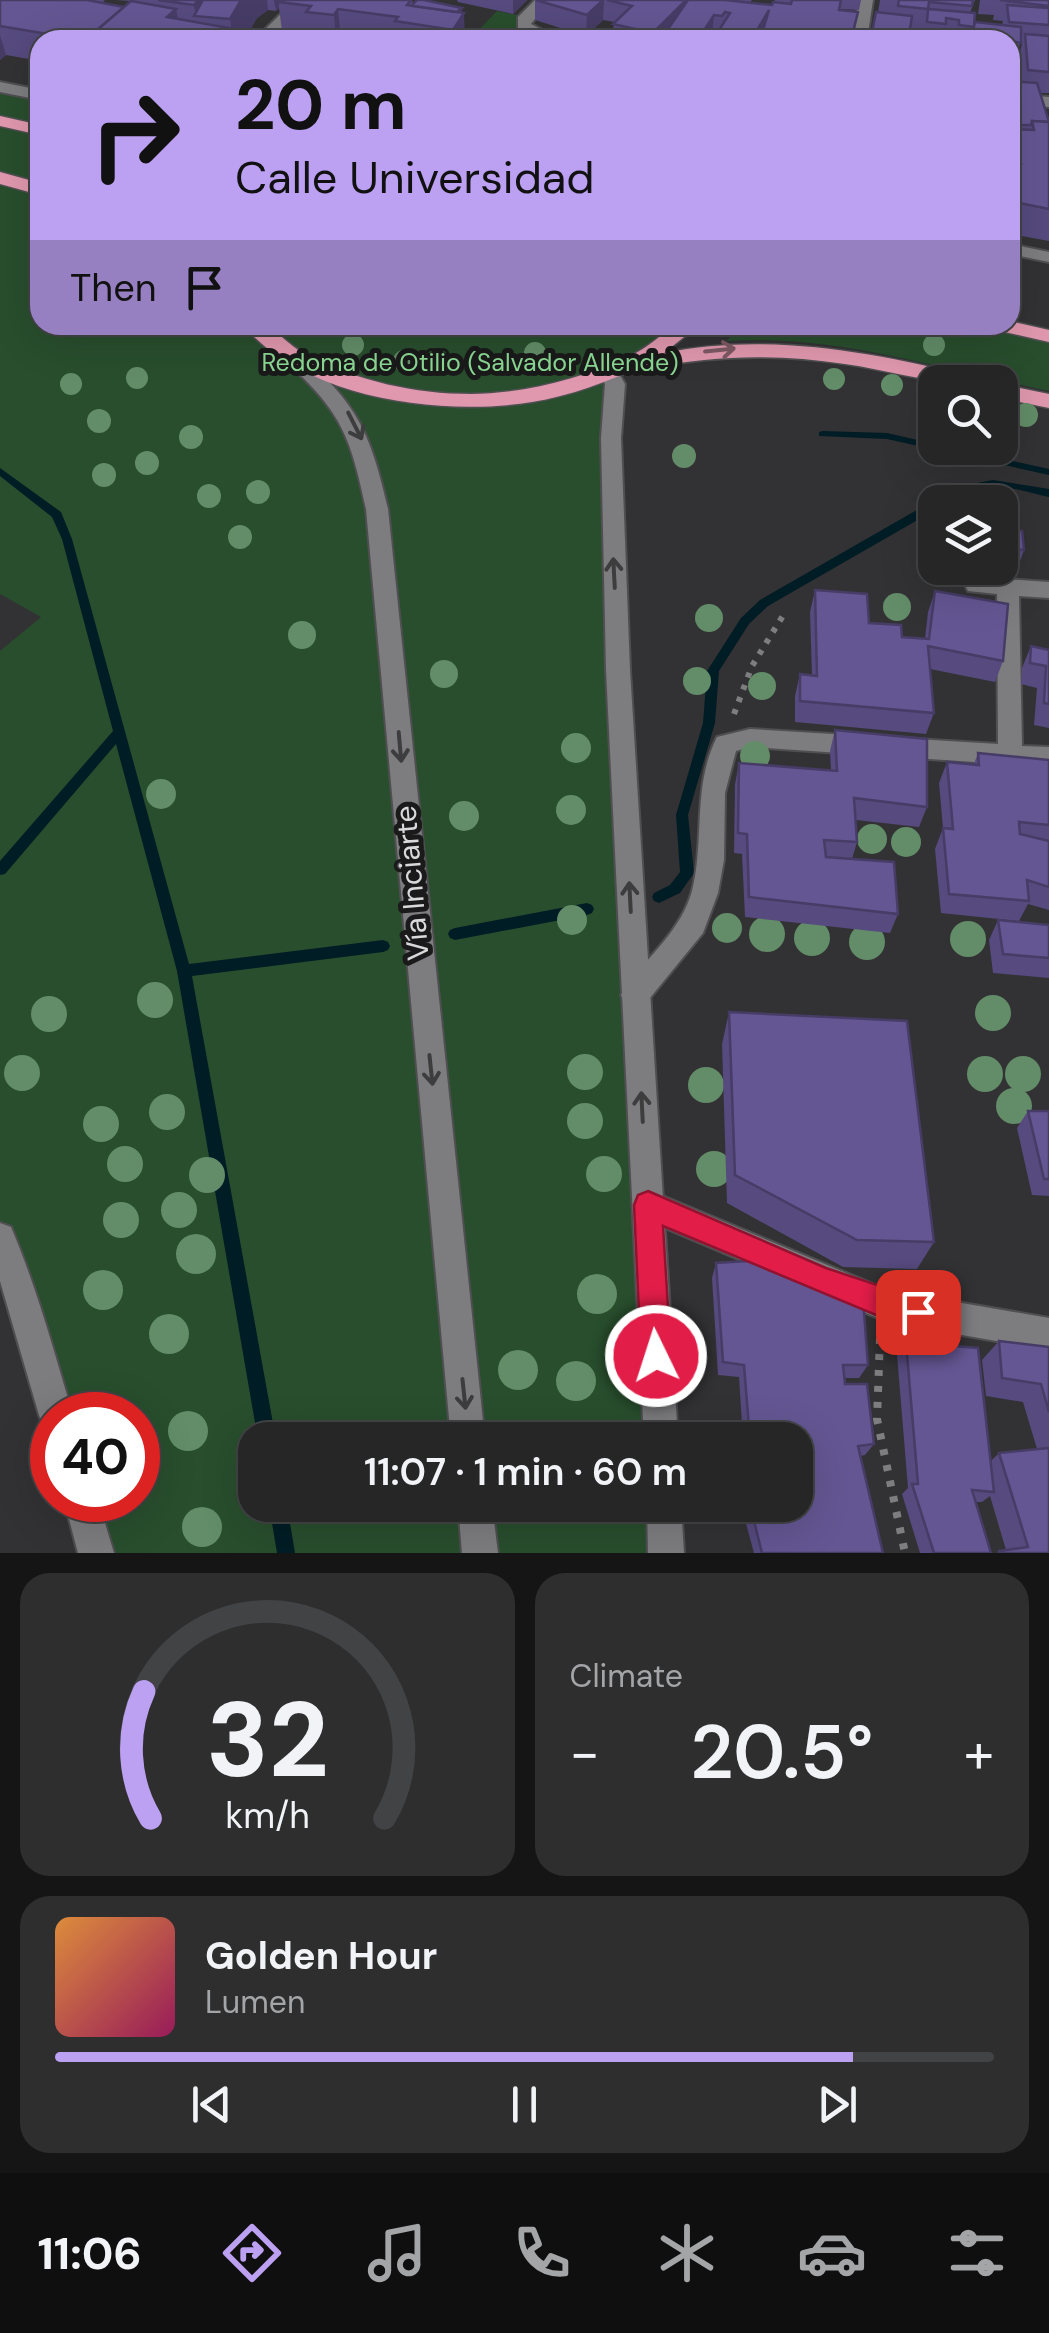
<!DOCTYPE html>
<meta charset="utf-8">
<style>
body{margin:0;font-family:"DM Sans",sans-serif;background:#2e2e2f;color:#f1f3f6;height:100vh;display:flex;flex-direction:column;font-size:38px;white-space:nowrap}
*{box-sizing:border-box;margin:0}
p{font-size:32px;color:#a4a5a7}
.icon{flex:none;width:55px;height:55px;fill:none;stroke:currentColor;stroke-width:2;stroke-linecap:round;stroke-linejoin:round}
.map{position:relative;height:1553px;overflow:hidden}
.side{display:flex;flex-direction:column;gap:20px;padding:20px;background:#151515;flex:1}
.side>*{flex:none}
.top-card{position:absolute;left:30px;top:30px;width:990px;height:305px;border-radius:30px;box-shadow:0 10px 40px #0002,0 0 0 2px #424344;background:#bca0f2;color:#111;overflow:hidden}
.fabs{position:absolute;left:918px;top:365px;display:grid;gap:20px}
.fabs a{display:grid;place-items:center;width:100px;height:100px;border-radius:20px;background:#262627;box-shadow:0 10px 40px #0002,0 0 0 2px #424344;font-size:50px}
.speed{position:absolute;left:30px;top:1392px;display:flex;gap:20px;font-size:50px;font-weight:700;text-align:center}
.speed>*{display:grid;place-content:center;width:130px;height:130px;border-radius:50%;background:#262627;box-shadow:0 10px 40px #0002,0 0 0 2px #424344;line-height:1}
.speed .limit{border:15px solid #d22;background:#fff;color:#111}
.pin{position:absolute;display:grid;place-items:center;width:85px;height:85px;color:#fff;margin:-42px;border-radius:20px;box-shadow:0 5px 15px #0006}
.me{position:absolute;width:110px;margin:-55px;rotate:356deg;stroke-linejoin:round;filter:drop-shadow(0 0 8px #0008)}
.turn{display:flex;align-items:center;gap:35px;height:210px;padding:0 40px;font-size:45px}
.turn .icon{width:130px;height:130px;stroke-width:2.5}
.turn b{display:block;font-size:70px;line-height:85px}
.then{display:flex;align-items:center;height:95px;padding:0 40px;background:#0003;gap:20px;font-size:38px}
.big{font-size:75px;font-weight:600;line-height:1.1}
.side .card{flex:1;display:flex;flex-direction:column;justify-content:center;gap:15px;min-width:0;padding:0 35px;border-radius:30px;background:#2e2e2f}
.side .dial{align-items:center;gap:0}
.dial svg{height:260px;overflow:visible;fill:none;stroke:#424344;stroke-width:7;stroke-linecap:round;text-anchor:middle}
.dial text{fill:#f1f3f6;stroke:none}
.song{display:flex;align-items:center;gap:30px}
.cover{width:120px;height:120px;border-radius:15px;background:linear-gradient(135deg,hsl(30 70% 55%),hsl(330 70% 35%))}
.played{height:10px;border-radius:5px;background:linear-gradient(90deg,#bca0f2 85%,#424344 85%)}
.keys{display:flex;justify-content:space-around;direction:ltr}
.heat{display:flex;justify-content:space-between;align-items:center;font-size:55px;direction:ltr}
.side .tiles{flex:1;display:grid;gap:20px;grid-template-columns:1fr 1fr}
.card:last-child{grid-column:span 2}
.trip{position:absolute;left:238px;top:1422px;width:575px;height:100px;border-radius:30px;background:#262627;box-shadow:0 10px 40px #0002,0 0 0 2px #424344;font-weight:600;line-height:100px;text-align:center}
.menu{display:flex;height:160px;justify-content:space-around;align-items:center;background:#0f0f10;color:#a4a5a7}
.menu .icon{width:70px;height:70px}
.menu .selected{color:#bca0f2}
.menu b{font-size:45px;color:#f1f3f6}
.map>svg:first-child{display:block}
.green{fill:#284e2d}
.lines{fill:none;stroke-linecap:round;stroke-linejoin:round}
.stream{fill:#001d25;fill-rule:evenodd}
.minor-casing{stroke:#4f4f51;stroke-width:4}
.tertiary-casing{stroke:#4f4f51;stroke-width:4}
.trunk-casing{stroke:#4f4f51;stroke-width:3}
.path-far1{stroke:#7e7e80;stroke-width:6;stroke-dasharray:5 8;stroke-linecap:butt}
.path{stroke:#7e7e80;stroke-width:8;stroke-dasharray:6 10;stroke-linecap:butt}
.minor{fill:#7d7d80;fill-rule:evenodd}
.tertiary{fill:#7d7d80;fill-rule:evenodd}
.trunk{fill:#e098ae;fill-rule:evenodd}
.tree{fill:#628d68}
.wall{fill:#564a7e;fill-rule:evenodd}
.shaded-wall{fill:#463c66}
.building{fill:#645692;stroke:#463c66;stroke-width:2.5}
.oneway{stroke:#7d5964}
.oneway2{stroke:#3d3d3e}
.route{fill:#e11d48;stroke:#92132f;stroke-width:2.5}
.labels{text-anchor:middle;stroke-width:10;stroke-linejoin:round;paint-order:stroke}
.far-park-label{font-size:25px;fill:#8ad892;stroke:#1a1a1b}
.street-label{font-size:30px;fill:#d9d9db;stroke:#1a1a1b}
</style>
<div class="map">
<svg width="1049" height="1553" viewBox="0 0 1049 1553">
<rect width="100%" height="100%" fill="#323234"/>
<g class="green">
<path d="M497 11 525 17 536 33 562 40H469Z"/>
<path d="M0 87 40 95V325H689C665 347 631 357 615 384L661 1440H255V1505H664L666 1553H96L81 1500H138V1415H56L0 1238V651L41 617 0 594Z"/>
<path d="M745 325H985L1049 339V391C943 370 834 333 726 341Z"/>
</g>
<g class="lines">
<g class="stream">
<path d="M823 431 887 433 935 444V448H952L1049 469V475L887 439 819 436V432Z"/>
<path d="M0 468 61 512 72 539 189 964 383 940 388 942 390 946 388 950 383 952 192 976 276 1440H258L177 971 116 744 5 874 0 875V861L113 731 62 539 52 517 0 476Z"/>
<path d="M993 480 1049 489V497C1028 492 1004 484 983 488 965 491 953 502 935 502V510L768 606 749 624 719 671 715 723 688 815 694 873 680 893 659 903 654 901 652 897 654 893 670 885 680 872 676 815 703 723 707 671 741 618 760 600 936 499 966 485Z"/>
<path d="M587 903 592 905 594 909 592 913 587 915 455 940 450 938 448 934 450 930 455 928Z"/>
<path d="M269 1505H287L295 1553H277Z"/>
</g>
<g class="minor-casing">
<g id="minor">
<path d="M295 0H310L270 40H254Z"/>
<path d="M535 0H550L531 24 562 40H539L518 28V17Z"/>
<path d="M859 0H873L867 40H853Z"/>
<path d="M0 82 40 90V100L0 92Z"/>
<path d="M1010 94 1049 97V107L1010 104Z"/>
<path d="M1010 244 1049 252V262L1010 254Z"/>
<path d="M976 577 1049 582V598L1019 596 1022 746 1049 747V767L750 747 736 751 725 793 724 860 718 893 703 933 645 1004 635 1007 625 1004 621 995 625 986C649 957 682 928 692 891 705 840 692 786 717 737L750 729 998 744 997 594 968 591 965 585Z"/>
<path d="M648 1190 887 1290 1049 1318V1350L887 1322 637 1216 633 1205 637 1194Z"/>
<path d="M0 1223 11 1227C37 1288 54 1352 73 1415H52V1430L44 1427 39 1415 0 1281Z"/>
<path d="M64 1500H98L114 1553H78Z"/>
</g>
</g>
<g class="tertiary-casing">
<g id="tertiary">
<path d="M290 349 297 351C358 405 370 431 388 509L485 1440H451L366 509C350 434 341 411 283 359V351Z"/>
<path d="M610 368 617 370 625 384 621 438 630 670 678 1440H644L606 670 601 438 605 384 600 374Z"/>
<path d="M458 1505H492L498 1553H462Z"/>
<path d="M647 1505H681L684 1553H648Z"/>
</g>
</g>
<g class="trunk-casing">
<g id="trunk">
<path d="M0 116 40 125V135L0 126Z"/>
<path d="M0 172 40 183V195L0 184Z"/>
<path d="M1010 321 1049 330V342L991 329 988 325H1010Z"/>
<path d="M243 325C281 325 279 341 309 356 359 381 414 394 471 394 527 393 581 379 632 355 662 340 662 325 699 325L664 353C767 332 873 352 973 377L976 382C931 385 889 370 845 364 778 354 716 355 650 368L642 366C607 382 570 396 532 402 442 417 305 399 243 325Z"/>
<path d="M1000 384 1049 394V408L1000 398Z"/>
</g>
</g>
<path class="path-far1" d="M734 714 752 666 784 614"/>
<path class="path" d="M880 1338 877 1419 905 1553"/>
<use href="#minor" class="minor"/>
<use href="#tertiary" class="tertiary"/>
<use href="#trunk" class="trunk"/>
</g>
<g class="tree">
<circle cx="353" cy="345" r="11"/>
<circle cx="934" cy="345" r="11"/>
<circle cx="535" cy="353" r="11"/>
<circle cx="404" cy="361" r="11"/>
<circle cx="137" cy="378" r="11"/>
<circle cx="834" cy="379" r="11"/>
<circle cx="71" cy="384" r="11"/>
<circle cx="892" cy="385" r="11"/>
<circle cx="1026" cy="415" r="12"/>
<circle cx="99" cy="421" r="12"/>
<circle cx="191" cy="437" r="12"/>
<circle cx="684" cy="456" r="12"/>
<circle cx="147" cy="463" r="12"/>
<circle cx="104" cy="475" r="12"/>
<circle cx="258" cy="492" r="12"/>
<circle cx="209" cy="496" r="12"/>
<circle cx="240" cy="537" r="12"/>
<circle cx="897" cy="607" r="14"/>
<circle cx="709" cy="618" r="14"/>
<circle cx="302" cy="635" r="14"/>
<circle cx="444" cy="674" r="14"/>
<circle cx="697" cy="681" r="14"/>
<circle cx="762" cy="686" r="14"/>
<circle cx="576" cy="748" r="15"/>
<circle cx="755" cy="756" r="15"/>
<circle cx="161" cy="794" r="15"/>
<circle cx="571" cy="810" r="15"/>
<circle cx="464" cy="816" r="15"/>
<circle cx="872" cy="839" r="15"/>
<circle cx="906" cy="842" r="15"/>
<circle cx="572" cy="920" r="15"/>
<circle cx="727" cy="928" r="15"/>
<circle cx="767" cy="934" r="18"/>
<circle cx="812" cy="938" r="18"/>
<circle cx="968" cy="939" r="18"/>
<circle cx="867" cy="942" r="18"/>
<circle cx="155" cy="1000" r="18"/>
<circle cx="993" cy="1013" r="18"/>
<circle cx="49" cy="1014" r="18"/>
<circle cx="585" cy="1072" r="18"/>
<circle cx="22" cy="1073" r="18"/>
<circle cx="985" cy="1074" r="18"/>
<circle cx="1023" cy="1074" r="18"/>
<circle cx="706" cy="1085" r="18"/>
<circle cx="1014" cy="1106" r="18"/>
<circle cx="167" cy="1112" r="18"/>
<circle cx="585" cy="1121" r="18"/>
<circle cx="101" cy="1124" r="18"/>
<circle cx="125" cy="1164" r="18"/>
<circle cx="714" cy="1169" r="18"/>
<circle cx="604" cy="1174" r="18"/>
<circle cx="207" cy="1175" r="18"/>
<circle cx="179" cy="1210" r="18"/>
<circle cx="121" cy="1220" r="18"/>
<circle cx="196" cy="1254" r="20"/>
<circle cx="103" cy="1290" r="20"/>
<circle cx="597" cy="1294" r="20"/>
<circle cx="169" cy="1334" r="20"/>
<circle cx="518" cy="1370" r="20"/>
<circle cx="576" cy="1381" r="20"/>
<circle cx="188" cy="1431" r="20"/>
<circle cx="202" cy="1527" r="20"/>
</g>
<g class="wall">
<path d="M0 0H105L102 3 124 7 130 1 116 0H412L413 4 462 13 465 40H297L283 38 279 8 276 11 268 10 257 18 244 40H40V61L6 55 0 60Z"/>
<path d="M457 0H527L513 14 458 2Z"/>
<path d="M535 0H752L749 3 772 5 775 0H861L859 10 841 9 840 10 858 12 853 40H717V36L712 35 709 40H612L614 22 603 20 586 36 535 20Z"/>
<path d="M880 0H975L970 13 975 22 1002 25 1003 21 993 20 994 15 978 14 980 0H1049V93H1040L1049 122V241L1010 234V40H871L876 12H878ZM1020 44H1022L1019 55 1021 82H1015L1019 67 1018 52Z"/>
<path d="M1000 529 1024 550 1016 572 970 568H1000Z"/>
<path d="M815 590 869 623 902 637 925 639 928 612 935 591 1003 661 995 682 930 669 934 713 926 734 795 722V696L800 674 812 675 810 612Z"/>
<path d="M1031 646 1049 650V728L1034 725 1037 688 1021 684 1022 668Z"/>
<path d="M835 730 927 807 919 827 856 820 857 842 852 859 898 914 890 933 745 917 742 854 734 853 735 784 739 763 831 770 830 751Z"/>
<path d="M978 753 1049 760V910L1028 904 1019 921 941 913 935 849 943 828 939 783 947 762 974 764Z"/>
<path d="M998 920 1049 925V978L993 973 989 940Z"/>
<path d="M729 1012 934 1242 917 1269 843 1267 727 1203 722 1044Z"/>
<path d="M1028 1111H1049V1196L1032 1195 1017 1128Z"/>
<path d="M716 1263 868 1365 859 1378H844L845 1384 874 1444 865 1455 860 1456 883 1553H754L741 1505H795V1440H743L739 1377 718 1375 712 1278Z"/>
<path d="M999 1341 1049 1347V1553H997L1006 1550 990 1496 982 1502H976L991 1553H920L902 1494 908 1488 897 1355 906 1342 991 1461 999 1453 1037 1449 1023 1402 986 1396 982 1360Z"/>
</g>
<g class="shaded-wall">
<path d="M198 0H216L196 17 194 5Z"/>
<path d="M241 0H267L268 10 257 18 244 40H233L230 19Z"/>
<path d="M274 0H286L279 2V8L276 11Z"/>
<path d="M513 0H527L513 14Z"/>
<path d="M604 0 603 20 586 36 587 15Z"/>
<path d="M687 0 685 20 666 32 665 40H653V33Z"/>
<path d="M462 8V16L464 13 465 40H453V30L448 21Z"/>
<path d="M176 9 182 40 167 17Z"/>
<path d="M338 9 341 40H336L334 15Z"/>
<path d="M769 10 761 40H752Z"/>
<path d="M714 15 712 35 709 40H699Z"/>
<path d="M229 28 231 40H217Z"/>
<path d="M0 35 6 55 0 60Z"/>
</g>
<g class="building">
<path d="M0 0H87L124 7 89 37 90 40H83L0 26Z"/>
<path d="M158 0H198L194 5Z"/>
<path d="M203 0H241L230 19 194 16Z"/>
<path d="M281 0H411L407 5 464 13 453 30 395 21 398 17 338 9 334 15 306 12 311 6 279 2Z"/>
<path d="M417 0H424L462 8 457 12 413 6V4Z"/>
<path d="M536 0H603L587 15Z"/>
<path d="M607 0H686L653 33 613 24 632 6Z"/>
<path d="M688 0H725L772 5 773 2 791 4 792 0H841L839 10 858 12 851 40H760L769 10 752 39H720L723 34 717 33 730 13 725 12 722 16 714 15 699 38 666 32Z"/>
<path d="M899 0H973L972 6 929 2 928 9 898 6Z"/>
<path d="M1000 0H1049V6Z"/>
<path d="M131 1 176 9 167 17 229 28 217 40H105L89 37Z"/>
<path d="M1007 5 1049 8V25L1009 22Z"/>
<path d="M928 9 975 13 974 27 959 25V20L946 18V24L927 22Z"/>
<path d="M876 12 912 16 910 29 972 36V40H878L879 33 872 32Z"/>
<path d="M975 22 1021 27V43L1010 41V40L972 36Z"/>
<path d="M1025 34 1049 36V72L1028 70Z"/>
<path d="M1010 51 1019 52V67L1010 66Z"/>
<path d="M1010 81 1037 83 1049 122 1032 121 1031 125H1010Z"/>
<path d="M1032 121 1049 122V209L1010 201V173L1020 165H1010V129L1034 130Z"/>
<path d="M1000 529 1022 531 1024 550 1000 548Z"/>
<path d="M815 590 867 594 869 623 901 625 902 637 929 639 935 591 1008 604 1003 661 928 646 934 713 800 701V674L817 676Z"/>
<path d="M1031 646 1049 650V704L1044 703 1046 666 1030 663Z"/>
<path d="M835 730 927 739V807L854 798 857 842 824 840 826 857 894 862 898 914 749 897 747 834 738 833 739 763 837 771Z"/>
<path d="M978 753 1049 760V825L1019 822 1020 834 1049 841V887L1027 880 1029 901 949 894 943 828 953 829 947 762 979 765Z"/>
<path d="M998 920 1049 925V958L1003 954Z"/>
<path d="M729 1012 907 1021 934 1242 857 1240 735 1175Z"/>
<path d="M1028 1111H1049V1179H1044Z"/>
<path d="M747 1261 783 1269 863 1298 868 1365H843L845 1384H867L874 1444 858 1446 883 1553H762L750 1505H795V1440H750L744 1365 723 1362 716 1263Z"/>
<path d="M999 1341 1049 1347V1412L1041 1384 1002 1378Z"/>
<path d="M906 1342 978 1348 994 1492 972 1490 991 1553H934L912 1484H918Z"/>
<path d="M1049 1448V1553H1000L999 1551 1028 1547 999 1453Z"/>
</g>
<defs><path id="oneway-shaft" d="M-6 0H5M1.5-3L5.5 0L1.5 3" fill="none" stroke-width="1.6" stroke-linecap="round" stroke-linejoin="round" transform="scale(2.5)"/></defs>
<use class="oneway" href="#oneway-shaft" transform="translate(720 350) rotate(-6)"/>
<g class="oneway2">
<use href="#oneway-shaft" transform="translate(355 426) rotate(63)"/>
<use href="#oneway-shaft" transform="translate(614 573) rotate(-93)"/>
<use href="#oneway-shaft" transform="translate(400 747) rotate(85)"/>
<use href="#oneway-shaft" transform="translate(630 897) rotate(-93)"/>
<use href="#oneway-shaft" transform="translate(431 1070) rotate(84)"/>
<use href="#oneway-shaft" transform="translate(642 1107) rotate(-93)"/>
<use href="#oneway-shaft" transform="translate(464 1394) rotate(84)"/>
</g>
<path class="route" d="M648 1191 826 1268 928 1302 932 1312 928 1322 918 1327 888 1320 663 1226 671 1356 667 1367 656 1371 646 1367 641 1356 634 1205 638 1195Z"/>
<g class="labels">
<g class="far-park-label">
<text x="470" y="371">Redoma de Otilio (Salvador Allende)</text>
</g>
<g class="street-label">
<text transform="translate(412 883) rotate(-95)" y="10">Vía Inciarte</text>
</g>
</g>
</svg>
<div class="fabs">
<a><svg class="icon" aria-label="search" viewBox="0 0 24 24"><circle cx="10" cy="10" r="6"/><path d="M15 15l6 6"/></svg></a>
<a><svg class="icon" aria-label="layers" viewBox="0 0 24 24"><path d="M12 4l9 5-9 5-9-5zM3 14l9 5 9-5"/></svg></a>
</div>
<div class="speed"><div class="limit">40</div></div>
<div class="pin" style="left:918px;top:1312px;background:#d93025"><svg class="icon" aria-label="arrive" viewBox="0 0 24 24"><path d="M6 21V4h12l-3 4 3 4H6"/></svg></div>
<svg class="me" style="left:656px;top:1356px" viewBox="-20 -20 40 40"><circle r="17" fill="#e11d48" stroke="#fff" stroke-width="3"/><path d="M0-11L8 9 0 5-8 9z" fill="#fff"/></svg>
<div class="trip">11:07 · 1 min · 60 m</div>
<div class="top-card">
<div class="turn"><svg class="icon" aria-label="right" viewBox="0 0 24 24"><path d="M7 20v-9h11M14 6l5 5-5 5"/></svg><div><b>20 m</b>Calle Universidad</div></div>
<div class="then">Then<svg class="icon" aria-label="arrive" viewBox="0 0 24 24"><path d="M6 21V4h12l-3 4 3 4H6"/></svg></div>
</div>
</div>
<section class="side">
<div class="tiles">
<div class="card dial"><svg viewBox="0 0 100 80">
<path d="M14 69A42 42 0 1 1 86 69"/>
<path d="M14 69A42 42 0 0 1 12 30" stroke="#bca0f2"/>
<text x="50" y="56" font-size="32" font-weight="700">32</text>
<text x="50" y="72" font-size="11">km/h</text>
</svg></div>
<div class="card"><p>Climate</p>
<div class="heat"><a>−</a><b class="big">20.5°</b><a>+</a></div>
</div>
<div class="card">
<div class="song"><i class="cover"></i><div><b>Golden Hour</b><p>Lumen</p></div></div>
<div class="played"></div>
<div class="keys"><svg class="icon" aria-label="previous" viewBox="0 0 24 24"><path d="M18 5L8 12l10 7zM5 5v14"/></svg><svg class="icon" aria-label="pause" viewBox="0 0 24 24"><path d="M8 5v14M16 5v14"/></svg><svg class="icon" aria-label="next" viewBox="0 0 24 24"><path d="M6 5l10 7-10 7zM19 5v14"/></svg></div>
</div>
</div>
</section>
<nav class="menu">
<b>11:06</b>
<svg class="icon selected" aria-label="directions" viewBox="0 0 24 24"><path d="M12 3l9 9-9 9-9-9zM9 14v-3h6M13 9l2 2-2 2"/></svg>
<svg class="icon" aria-label="music" viewBox="0 0 24 24"><path d="M9 18V5l10-2v13"/><circle cx="6" cy="18" r="3"/><circle cx="16" cy="16" r="3"/></svg>
<svg class="icon" aria-label="phone" viewBox="0 0 24 24"><path d="M5 4h4l2 5-3 2q2 4 5 5l2-3 5 2v4C11 20 4 13 5 4z"/></svg>
<svg class="icon" aria-label="climate" viewBox="0 0 24 24"><path d="M12 3v18M4 7l16 10M4 17L20 7"/></svg>
<svg class="icon" aria-label="car" viewBox="0 0 24 24"><path d="M5 17H2v-5l4-1 3-4h7l3 4 3 1v5h-3M9 17h6M6 11h13"/><circle cx="7" cy="17" r="2"/><circle cx="17" cy="17" r="2"/></svg>
<svg class="icon" aria-label="filters" viewBox="0 0 24 24"><path d="M4 7h16M4 17h16"/><circle cx="9" cy="7" r="2"/><circle cx="15" cy="17" r="2"/></svg>
</nav>
